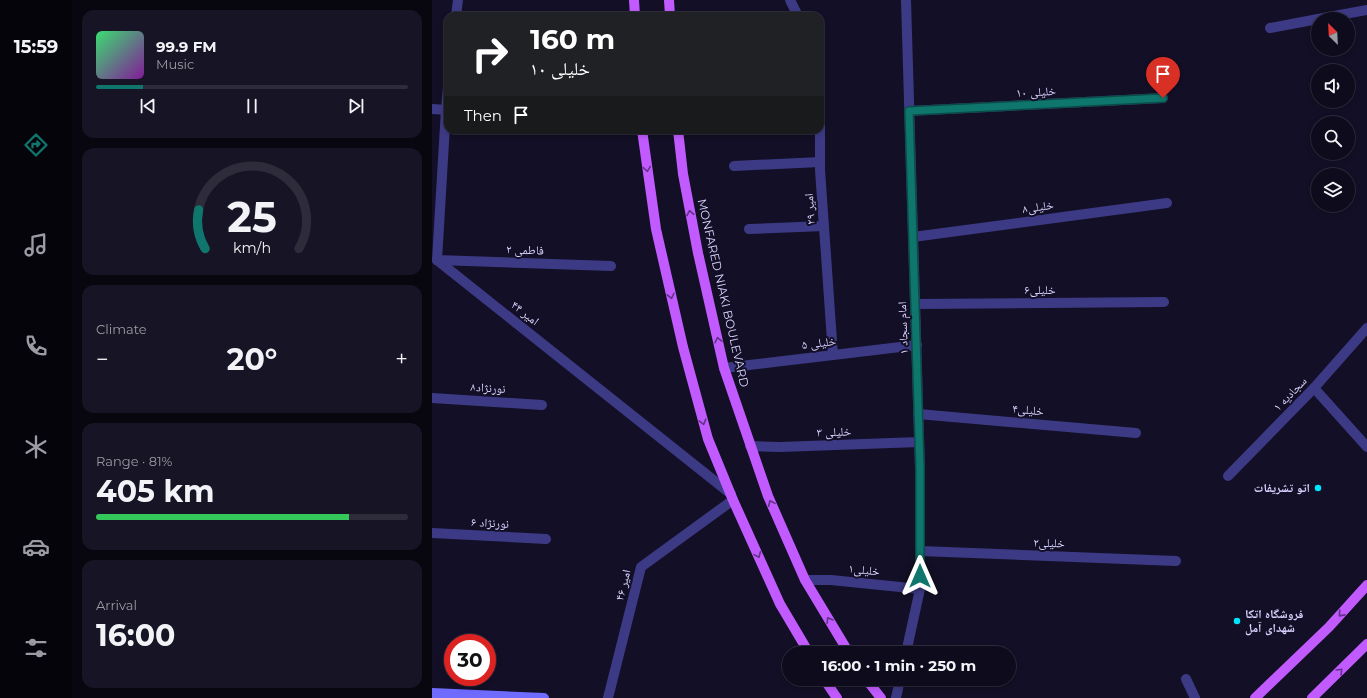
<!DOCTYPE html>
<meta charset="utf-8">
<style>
body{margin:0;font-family:Montserrat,"Noto Naskh Arabic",sans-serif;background:#171425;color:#f1f3f6;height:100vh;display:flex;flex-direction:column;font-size:15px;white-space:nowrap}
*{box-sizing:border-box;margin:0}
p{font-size:13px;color:#9b9ba3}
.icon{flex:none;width:22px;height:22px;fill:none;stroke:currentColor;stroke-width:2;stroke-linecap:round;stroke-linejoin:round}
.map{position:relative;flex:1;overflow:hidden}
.panel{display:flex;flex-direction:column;gap:10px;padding:10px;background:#08060f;width:360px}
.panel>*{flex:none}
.top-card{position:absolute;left:12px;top:12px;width:380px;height:122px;border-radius:12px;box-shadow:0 2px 6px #0003,0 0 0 1px #2e2b3b;background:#202124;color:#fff;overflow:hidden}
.needle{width:26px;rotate:336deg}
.tools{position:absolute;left:879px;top:12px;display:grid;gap:8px}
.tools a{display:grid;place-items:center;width:44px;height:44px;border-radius:50%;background:#0e0b1c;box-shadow:0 2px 6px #0003,0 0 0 1px #2e2b3b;font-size:20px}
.speed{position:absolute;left:12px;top:634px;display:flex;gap:8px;font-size:20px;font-weight:700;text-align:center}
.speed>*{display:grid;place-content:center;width:52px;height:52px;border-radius:50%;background:#0e0b1c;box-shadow:0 2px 6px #0003,0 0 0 1px #2e2b3b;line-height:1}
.speed .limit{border:6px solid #d22;background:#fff;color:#111}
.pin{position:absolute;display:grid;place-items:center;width:34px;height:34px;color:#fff;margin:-41px -17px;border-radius:50% 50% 50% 0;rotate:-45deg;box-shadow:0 0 4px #0007}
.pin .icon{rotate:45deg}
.me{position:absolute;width:44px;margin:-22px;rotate:0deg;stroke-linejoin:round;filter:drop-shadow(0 0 3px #0008)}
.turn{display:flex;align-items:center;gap:14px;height:84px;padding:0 20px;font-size:18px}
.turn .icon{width:52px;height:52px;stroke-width:2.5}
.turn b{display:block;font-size:28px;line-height:34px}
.then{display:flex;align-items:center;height:38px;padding:0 20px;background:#0003;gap:8px;font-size:15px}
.big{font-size:30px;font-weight:700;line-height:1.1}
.panel .tile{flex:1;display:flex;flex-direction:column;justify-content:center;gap:6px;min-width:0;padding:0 14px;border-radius:12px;background:#171425}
.panel .dial{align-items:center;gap:0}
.dial svg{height:104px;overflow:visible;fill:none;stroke:#2e2b3b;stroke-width:7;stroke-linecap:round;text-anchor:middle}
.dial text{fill:#f1f3f6;stroke:none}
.song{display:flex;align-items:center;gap:12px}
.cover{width:48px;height:48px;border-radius:6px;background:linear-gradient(135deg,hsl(140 70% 55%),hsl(290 70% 35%))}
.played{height:4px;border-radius:2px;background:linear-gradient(90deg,#0f766e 15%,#2e2b3b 15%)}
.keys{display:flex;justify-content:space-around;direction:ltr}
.heat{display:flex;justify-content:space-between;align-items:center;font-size:22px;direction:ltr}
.charge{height:6px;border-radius:3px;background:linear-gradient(90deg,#34c759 81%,#2e2b3b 0)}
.trip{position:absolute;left:350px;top:646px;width:234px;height:40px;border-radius:20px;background:#0e0b1c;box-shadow:0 2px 6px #0003,0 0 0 1px #2e2b3b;font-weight:700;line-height:40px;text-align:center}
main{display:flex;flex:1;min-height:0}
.menu{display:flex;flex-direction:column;width:72px;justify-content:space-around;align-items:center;background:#06040b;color:#9b9ba3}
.menu .icon{width:28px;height:28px}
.menu .current{color:#0f766e}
.menu b{font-size:18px;color:#f1f3f6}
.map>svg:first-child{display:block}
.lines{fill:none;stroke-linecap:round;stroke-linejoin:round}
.street{stroke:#3d3a85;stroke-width:10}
.secondary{stroke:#6f6bff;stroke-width:10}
.primary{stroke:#c25bff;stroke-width:10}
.oneway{stroke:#623188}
.route-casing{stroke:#0a4d48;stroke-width:10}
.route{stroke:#0f766e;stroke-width:7}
.poi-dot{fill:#00e5ff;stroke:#130f26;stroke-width:1.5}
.labels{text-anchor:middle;stroke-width:4;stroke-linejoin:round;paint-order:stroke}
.street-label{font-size:12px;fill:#d9d4ff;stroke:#130f26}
.poi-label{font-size:12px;font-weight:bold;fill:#d9d4ff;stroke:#130f26;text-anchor:end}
</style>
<main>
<nav class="menu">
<b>15:59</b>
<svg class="icon current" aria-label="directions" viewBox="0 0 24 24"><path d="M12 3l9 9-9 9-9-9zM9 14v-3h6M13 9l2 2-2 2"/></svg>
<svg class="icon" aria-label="music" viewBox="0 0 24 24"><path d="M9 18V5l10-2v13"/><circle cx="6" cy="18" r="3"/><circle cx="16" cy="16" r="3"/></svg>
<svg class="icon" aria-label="phone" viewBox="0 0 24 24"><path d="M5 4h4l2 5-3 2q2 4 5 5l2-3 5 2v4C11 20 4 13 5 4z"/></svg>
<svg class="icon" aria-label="climate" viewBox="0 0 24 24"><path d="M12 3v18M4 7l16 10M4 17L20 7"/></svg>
<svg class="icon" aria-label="car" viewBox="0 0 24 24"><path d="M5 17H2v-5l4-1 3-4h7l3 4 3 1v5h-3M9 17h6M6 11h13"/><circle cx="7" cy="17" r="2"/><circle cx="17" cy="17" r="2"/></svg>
<svg class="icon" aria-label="filters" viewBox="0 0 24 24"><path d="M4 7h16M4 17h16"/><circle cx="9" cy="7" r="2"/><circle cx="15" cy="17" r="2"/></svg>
</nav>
<section class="panel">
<div class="tile">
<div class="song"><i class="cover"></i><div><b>99.9 FM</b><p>Music</p></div></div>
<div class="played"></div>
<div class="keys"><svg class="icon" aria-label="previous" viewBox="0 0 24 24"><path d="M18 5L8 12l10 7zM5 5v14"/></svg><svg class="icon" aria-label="pause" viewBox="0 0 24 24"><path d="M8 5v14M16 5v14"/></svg><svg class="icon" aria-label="next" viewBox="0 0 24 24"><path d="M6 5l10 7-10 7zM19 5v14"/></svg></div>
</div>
<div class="tile dial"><svg viewBox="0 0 100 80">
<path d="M14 69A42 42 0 1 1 86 69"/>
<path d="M14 69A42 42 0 0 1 9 39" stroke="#0f766e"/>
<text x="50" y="56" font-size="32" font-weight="700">25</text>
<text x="50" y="72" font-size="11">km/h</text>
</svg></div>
<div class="tile"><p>Climate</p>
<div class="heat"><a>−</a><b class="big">20°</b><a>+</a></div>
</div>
<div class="tile"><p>Range · 81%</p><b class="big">405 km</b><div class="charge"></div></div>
<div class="tile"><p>Arrival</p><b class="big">16:00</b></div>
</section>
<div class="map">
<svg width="935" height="698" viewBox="0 0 935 698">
<rect width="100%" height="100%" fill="#130f26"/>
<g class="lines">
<g class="street">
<path d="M358 0 366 16"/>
<path d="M474 0 488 469V589L474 653"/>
<path d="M24 16 26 0"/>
<path d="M886 19 935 10"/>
<path d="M838 28 886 19"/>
<path d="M388 62V170L401 355"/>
<path d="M0 109 16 110"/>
<path d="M477 111 731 98"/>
<path d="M302 166 388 162"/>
<path d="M317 229 392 226"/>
<path d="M481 237 735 203"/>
<path d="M5 260 299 494"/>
<path d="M5 260 179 266"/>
<path d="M5 260 14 109 16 87"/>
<path d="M483 304 732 302"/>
<path d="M292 368 485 345"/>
<path d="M882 388 935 447"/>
<path d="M0 398 110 405"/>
<path d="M486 414 704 433"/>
<path d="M318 446 348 447 487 442"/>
<path d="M796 476 882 388 935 328"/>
<path d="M0 533 114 539"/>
<path d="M488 551 744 561"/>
<path d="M373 580H399L488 589"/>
<path d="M754 679 763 698"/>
<path d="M176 698 209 567 301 500"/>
<path d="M464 698 468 679"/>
</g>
<path class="secondary" d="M0 693 112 698"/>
<g class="primary">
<path d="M202 0 203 16"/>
<path d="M237 0 238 16"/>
<path d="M210 130 224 229 251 347 276 439 301 500 348 604 377 653"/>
<path d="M246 130 251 174 266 253 292 368 336 496 373 580 417 653"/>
<path d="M392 679 405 698"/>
<path d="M434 679 449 698"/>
<path d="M823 698 897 627 935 585"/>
<path d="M880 698 935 644"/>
</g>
</g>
<defs><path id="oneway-chevron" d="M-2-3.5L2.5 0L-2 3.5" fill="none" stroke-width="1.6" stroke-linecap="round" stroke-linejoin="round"/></defs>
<g class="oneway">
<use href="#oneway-chevron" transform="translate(215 169) rotate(82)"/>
<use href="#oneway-chevron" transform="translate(258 213) rotate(-101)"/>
<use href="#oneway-chevron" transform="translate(239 296) rotate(77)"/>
<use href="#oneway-chevron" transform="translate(286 340) rotate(-103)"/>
<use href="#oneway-chevron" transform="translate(271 422) rotate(75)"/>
<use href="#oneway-chevron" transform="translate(339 503) rotate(-114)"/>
<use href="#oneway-chevron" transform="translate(326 555) rotate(66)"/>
<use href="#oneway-chevron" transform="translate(909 614) rotate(132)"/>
<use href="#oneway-chevron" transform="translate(397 620) rotate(-121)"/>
<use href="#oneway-chevron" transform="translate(908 671) rotate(-45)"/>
</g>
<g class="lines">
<g class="route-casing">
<path id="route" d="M488 576V469L477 111 731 98"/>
</g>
<use href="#route" class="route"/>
</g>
<g class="poi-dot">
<circle cx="886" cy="488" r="4"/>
<circle cx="805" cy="621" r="4"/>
</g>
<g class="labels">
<g class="street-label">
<text transform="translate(604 92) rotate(-3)" y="4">خلیلی ۱۰</text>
<text transform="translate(606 207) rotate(-8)" y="4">خلیلی۸</text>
<text transform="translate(378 209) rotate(-94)" y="4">امیر ۲۹</text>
<text transform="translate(93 250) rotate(2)" y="4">فاطمی ۲</text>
<text x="608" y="294">خلیلی۶</text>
<text transform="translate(291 293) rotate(77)" y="4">MONFARED NIAKI BOULEVARD</text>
<text transform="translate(93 313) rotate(38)" y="4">امیر ۴۴</text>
<text transform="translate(471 328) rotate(-92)" y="4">امام سجاد ۱</text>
<text transform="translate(387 343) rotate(-7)" y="4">خلیلی ۵</text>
<text transform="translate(56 388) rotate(3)" y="4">نورنژاد۸</text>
<text transform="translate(858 394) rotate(-46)" y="4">سجادیه ۱</text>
<text transform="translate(596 410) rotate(5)" y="4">خلیلی۴</text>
<text transform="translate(402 432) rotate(-2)" y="4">خلیلی ۳</text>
<text transform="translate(58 523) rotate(3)" y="4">نورنژاد ۶</text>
<text transform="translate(617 543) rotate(2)" y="4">خلیلی۲</text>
<text transform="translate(432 570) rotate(6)" y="4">خلیلی۱</text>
<text transform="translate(191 585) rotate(-76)" y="4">امیر ۴۶</text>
</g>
<g class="poi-label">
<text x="878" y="492">اتو تشریفات</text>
<text x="813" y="618" text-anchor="start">فروشگاه اتکا<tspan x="813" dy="14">شهدای آمل</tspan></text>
</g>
</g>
</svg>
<div class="tools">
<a><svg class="needle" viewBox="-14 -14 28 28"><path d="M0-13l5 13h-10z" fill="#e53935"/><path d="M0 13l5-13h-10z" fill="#9b9ba3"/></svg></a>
<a><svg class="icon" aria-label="sound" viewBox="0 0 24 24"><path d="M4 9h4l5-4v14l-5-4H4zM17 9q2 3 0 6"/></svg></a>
<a><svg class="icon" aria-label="search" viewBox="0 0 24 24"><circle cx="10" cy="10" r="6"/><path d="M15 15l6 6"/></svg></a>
<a><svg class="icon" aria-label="layers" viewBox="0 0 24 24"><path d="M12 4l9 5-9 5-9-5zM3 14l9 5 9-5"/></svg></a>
</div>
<div class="speed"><div class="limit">30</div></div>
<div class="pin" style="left:731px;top:98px;background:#d93025"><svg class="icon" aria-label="arrive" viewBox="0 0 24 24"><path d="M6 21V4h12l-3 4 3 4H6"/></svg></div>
<svg class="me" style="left:488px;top:576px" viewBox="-20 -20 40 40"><path d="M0-17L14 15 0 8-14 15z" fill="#0f766e" stroke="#fff" stroke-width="4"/></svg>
<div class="trip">16:00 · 1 min · 250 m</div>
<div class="top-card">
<div class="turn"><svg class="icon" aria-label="right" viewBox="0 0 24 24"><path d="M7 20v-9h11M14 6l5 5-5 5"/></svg><div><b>160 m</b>خلیلی ۱۰</div></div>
<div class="then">Then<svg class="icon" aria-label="arrive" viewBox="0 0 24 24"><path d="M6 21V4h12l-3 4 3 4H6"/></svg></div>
</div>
</div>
</main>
